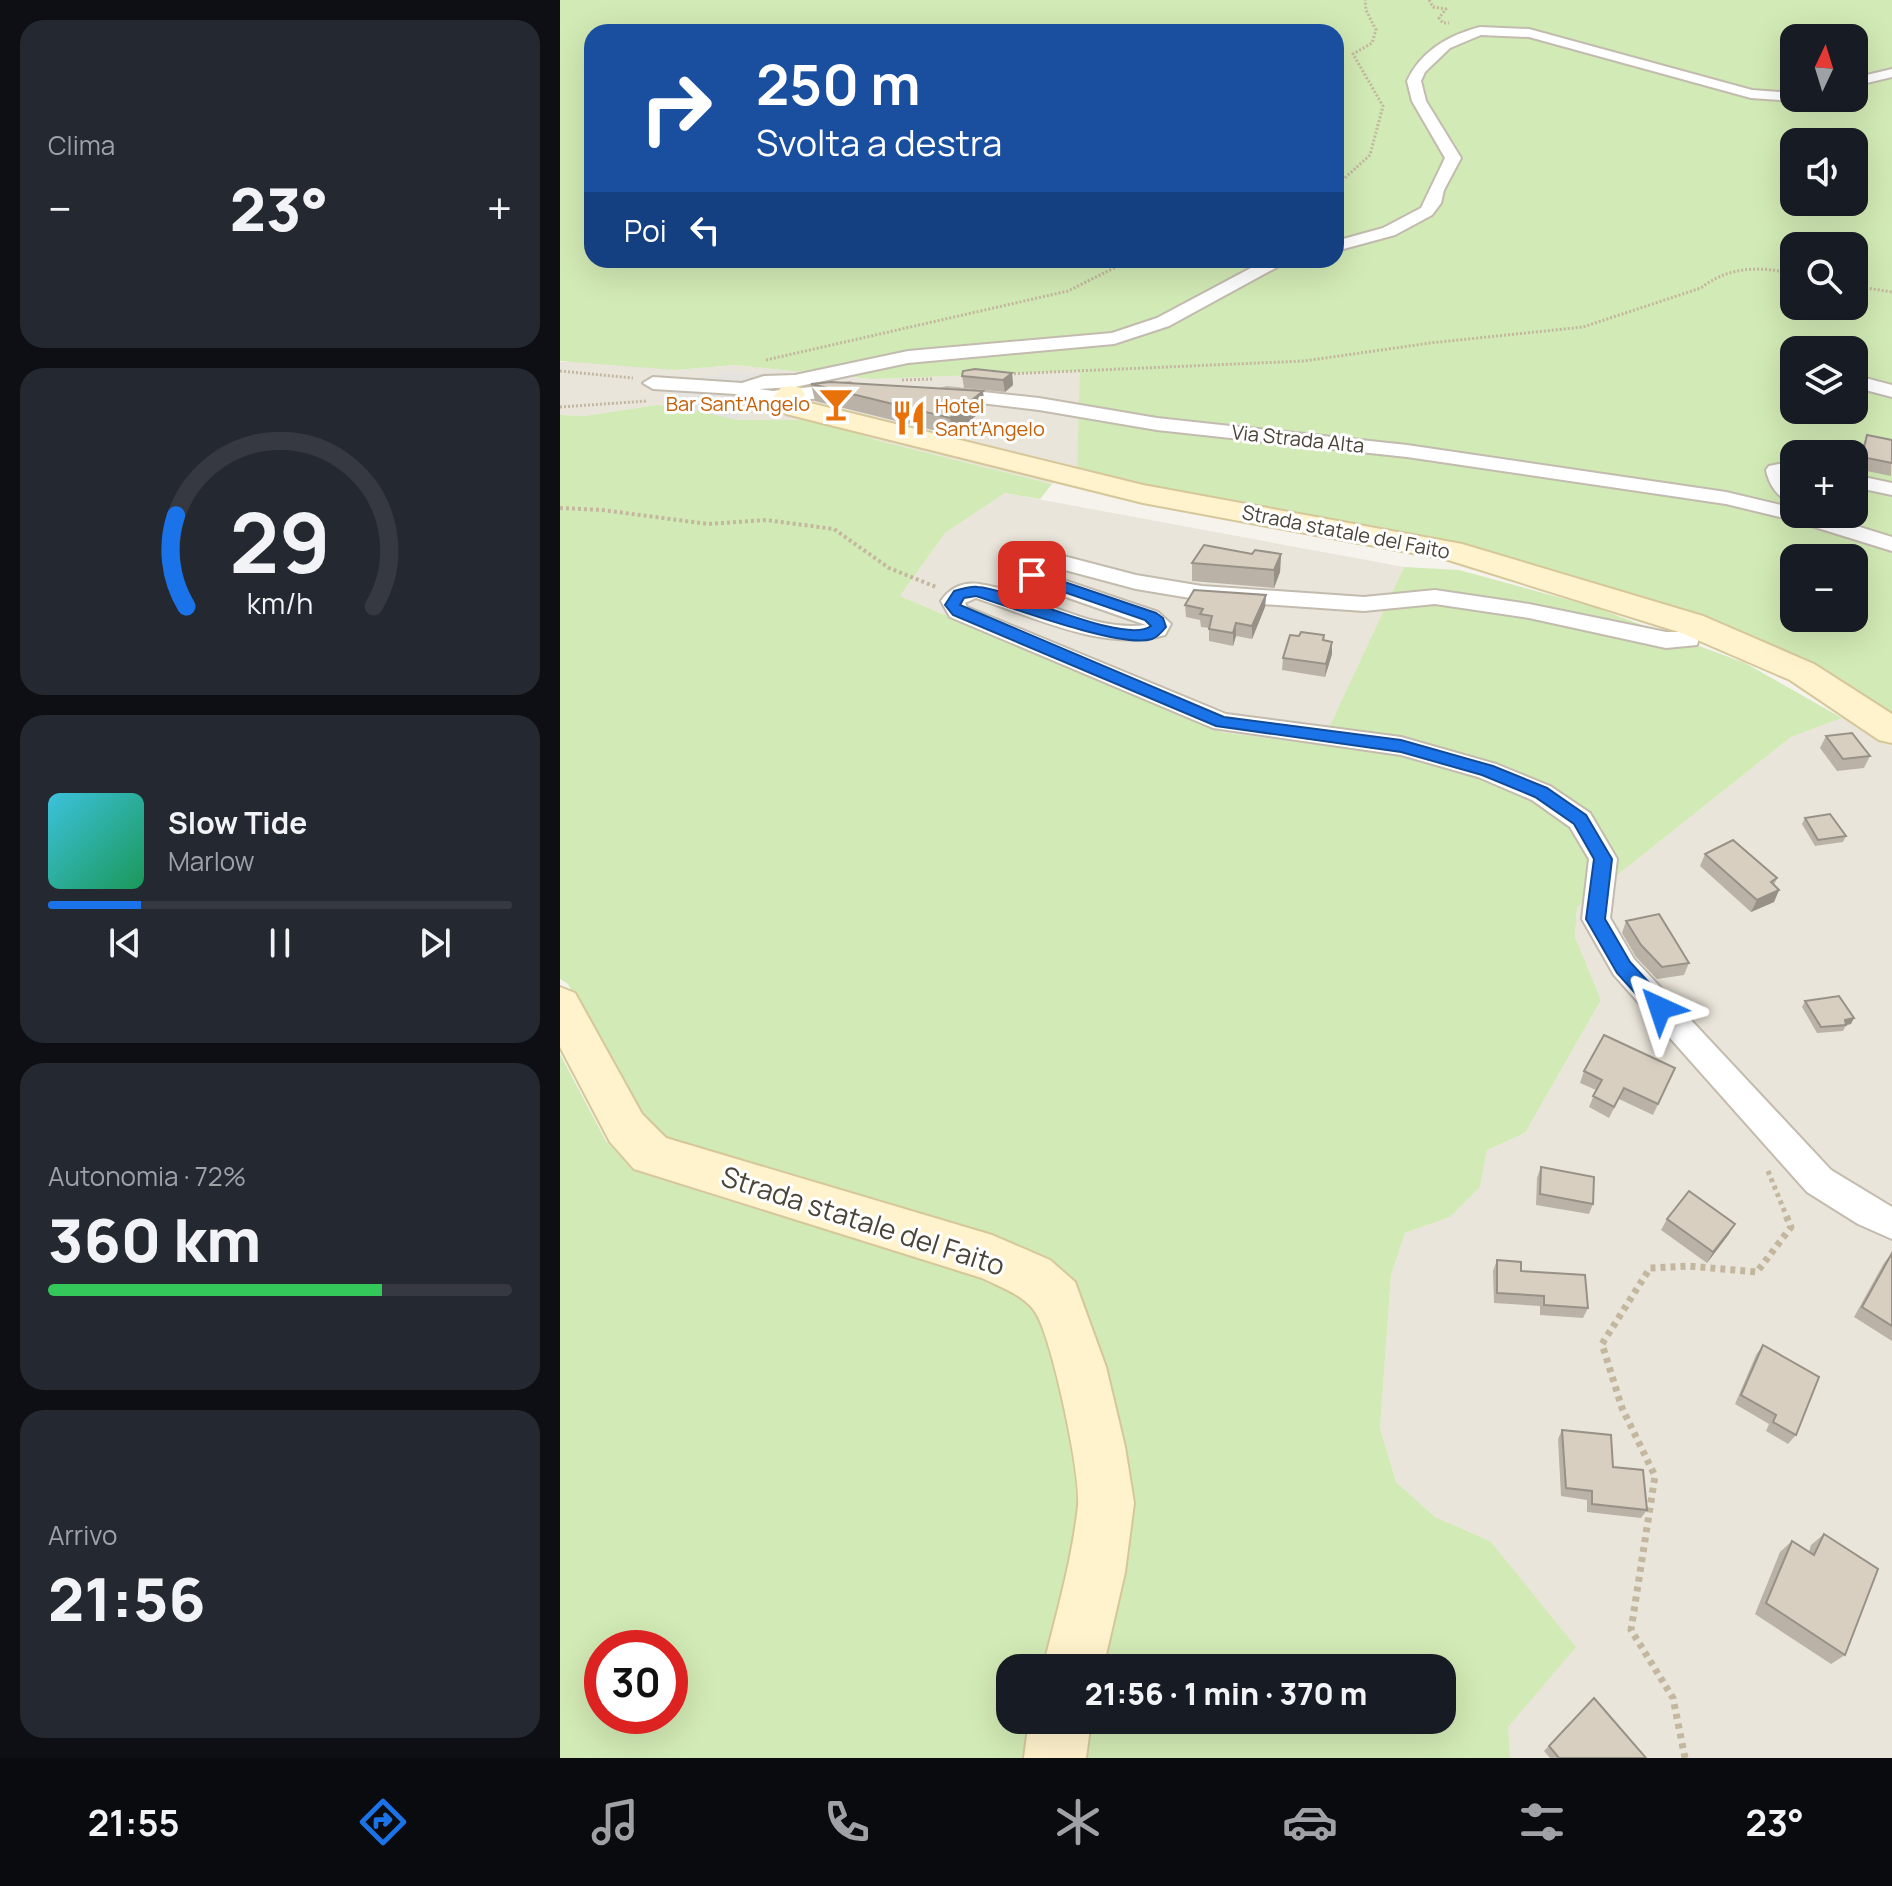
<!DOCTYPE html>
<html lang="it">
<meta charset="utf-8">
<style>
body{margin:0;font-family:Manrope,sans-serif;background:#242831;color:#f1f3f6;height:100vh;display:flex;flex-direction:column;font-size:30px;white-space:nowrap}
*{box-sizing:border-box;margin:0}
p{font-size:26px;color:#9ea1a6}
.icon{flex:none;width:44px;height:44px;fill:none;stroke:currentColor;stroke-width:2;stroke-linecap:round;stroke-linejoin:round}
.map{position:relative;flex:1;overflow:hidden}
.side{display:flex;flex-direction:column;gap:20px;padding:20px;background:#0d0f14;width:560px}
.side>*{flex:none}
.hud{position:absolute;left:24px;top:24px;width:760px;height:244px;border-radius:24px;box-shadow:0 8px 32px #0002;background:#1a4fa0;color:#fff;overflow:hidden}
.needle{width:52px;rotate:4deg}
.tools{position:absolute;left:1220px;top:24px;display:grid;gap:16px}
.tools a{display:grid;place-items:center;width:88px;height:88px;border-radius:16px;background:#171b24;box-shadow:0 8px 32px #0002;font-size:40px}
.speed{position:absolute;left:24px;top:1630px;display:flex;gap:16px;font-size:40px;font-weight:700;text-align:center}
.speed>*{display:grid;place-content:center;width:104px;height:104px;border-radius:50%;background:#171b24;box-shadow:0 8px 32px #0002;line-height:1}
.speed .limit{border:12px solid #d22;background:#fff;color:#111}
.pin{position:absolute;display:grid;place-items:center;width:68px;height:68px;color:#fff;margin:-34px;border-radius:16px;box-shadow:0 4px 12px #0006}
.me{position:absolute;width:88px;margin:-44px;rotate:318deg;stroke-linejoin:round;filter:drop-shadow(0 0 6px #0008)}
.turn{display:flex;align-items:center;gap:28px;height:168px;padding:0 40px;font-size:36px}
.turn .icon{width:104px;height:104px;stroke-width:2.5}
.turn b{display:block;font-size:56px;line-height:68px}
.then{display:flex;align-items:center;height:76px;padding:0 40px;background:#0003;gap:16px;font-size:30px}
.big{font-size:60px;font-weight:800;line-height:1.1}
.side .widget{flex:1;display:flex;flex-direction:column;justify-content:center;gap:12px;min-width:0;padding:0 28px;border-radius:24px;background:#242831}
.side .dial{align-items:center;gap:0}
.dial svg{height:208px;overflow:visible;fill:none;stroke:#363941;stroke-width:7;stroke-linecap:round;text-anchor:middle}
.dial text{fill:#f1f3f6;stroke:none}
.song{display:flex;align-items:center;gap:24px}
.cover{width:96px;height:96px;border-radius:12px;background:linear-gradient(135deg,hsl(190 70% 55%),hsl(150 70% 35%))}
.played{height:8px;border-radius:4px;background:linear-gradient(90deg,#1a73e8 20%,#363941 20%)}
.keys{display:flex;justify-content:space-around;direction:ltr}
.heat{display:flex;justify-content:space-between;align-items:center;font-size:44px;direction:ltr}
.charge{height:12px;border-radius:6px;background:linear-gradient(90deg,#34c759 72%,#363941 0)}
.trip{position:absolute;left:436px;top:1654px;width:460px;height:80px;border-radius:24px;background:#171b24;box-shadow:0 8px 32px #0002;font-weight:800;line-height:80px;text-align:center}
.dock{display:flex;height:128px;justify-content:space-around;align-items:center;background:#090b0e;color:#9ea1a6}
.dock .icon{width:56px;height:56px}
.dock .active{color:#1a73e8}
.dock b{font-size:36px;color:#f1f3f6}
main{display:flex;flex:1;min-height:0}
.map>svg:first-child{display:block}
.residential{fill:#eae5da}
.green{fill:#d2eab5;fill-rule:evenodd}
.parking{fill:#e5e3e0}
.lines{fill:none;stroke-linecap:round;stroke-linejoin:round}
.street-casing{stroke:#c2bbae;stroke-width:4}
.secondary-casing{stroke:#d6c79b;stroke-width:4}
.path-far3{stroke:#c4b79f;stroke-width:3;stroke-dasharray:2 2;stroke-linecap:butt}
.path-far2{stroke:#c4b79f;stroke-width:4;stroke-dasharray:3 3;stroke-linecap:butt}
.path-far1{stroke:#c4b79f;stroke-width:5;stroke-dasharray:4 4;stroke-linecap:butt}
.path{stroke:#c4b79f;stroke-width:7;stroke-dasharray:5 5;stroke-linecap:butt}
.street{fill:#fff;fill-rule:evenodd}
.secondary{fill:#fff3cd;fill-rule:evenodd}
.wall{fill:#bab2a6}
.shaded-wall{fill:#979187}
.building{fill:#d8cfc1;stroke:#979187;stroke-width:2}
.route{fill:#1a73e8;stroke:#114b97;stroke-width:2}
.labels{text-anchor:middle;stroke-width:6;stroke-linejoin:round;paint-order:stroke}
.far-food-label{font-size:20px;fill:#c56008;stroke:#fff;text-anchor:end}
.far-street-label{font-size:20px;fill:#4b4439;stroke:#fff}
.near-street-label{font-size:28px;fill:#4b4439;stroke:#fff}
</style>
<main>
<section class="side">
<div class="widget"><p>Clima</p>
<div class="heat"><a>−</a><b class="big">23°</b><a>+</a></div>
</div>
<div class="widget dial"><svg viewBox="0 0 100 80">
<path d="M14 69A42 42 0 1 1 86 69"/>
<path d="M14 69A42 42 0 0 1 10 34" stroke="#1a73e8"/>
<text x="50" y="56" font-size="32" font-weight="700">29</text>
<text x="50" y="72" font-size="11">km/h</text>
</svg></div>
<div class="widget">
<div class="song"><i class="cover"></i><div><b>Slow Tide</b><p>Marlow</p></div></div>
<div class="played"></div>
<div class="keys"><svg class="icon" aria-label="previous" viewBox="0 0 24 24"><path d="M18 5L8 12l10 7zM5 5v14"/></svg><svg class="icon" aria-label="pause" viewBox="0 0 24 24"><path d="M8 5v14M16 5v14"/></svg><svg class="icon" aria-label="next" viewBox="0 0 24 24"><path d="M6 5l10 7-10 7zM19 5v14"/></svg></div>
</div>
<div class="widget"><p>Autonomia · 72%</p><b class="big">360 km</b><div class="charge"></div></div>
<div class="widget"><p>Arrivo</p><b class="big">21:56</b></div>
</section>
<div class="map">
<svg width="1332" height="1758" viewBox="0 0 1332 1758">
<rect width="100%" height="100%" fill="#f6f3ec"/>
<g class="residential">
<path d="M37 361 115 370 175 365 312 379 521 371 517 467 492 484 316 440 260 420H179L117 406 97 405 24 416 0 415V362Z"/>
<path d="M445 493 844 567 761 746 661 732 340 596 385 533Z"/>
<path d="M1311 701 1332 720V1758H950L930 1541 875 1517 836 1482 820 1428 831 1275 845 1233 890 1217 920 1187 927 1150 965 1133 1041 1000 1015 937 1017 907 1231 737 1282 718Z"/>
</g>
<g class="green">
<path d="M0 0H1332V720L1157 624 911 546 612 493 517 467 520 371 312 379 175 365 115 370 0 361ZM32 32H776V260H32ZM1234 38H1294V98H1234ZM1234 142H1294V202H1234ZM1234 246H1294V306H1234ZM1234 350H1294V410H1234ZM1234 454H1294V514H1234ZM1234 558H1294V618H1234Z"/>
<path d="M97 405 135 408 179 420H260L316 440 492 484 480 499 445 493 385 533 340 596 661 732 761 745 844 567 899 570 1031 606 1185 663 1282 718 1231 737 1017 907 1015 937 1041 1000 965 1133 927 1150 920 1187 890 1217 845 1233 831 1275 820 1428 836 1482 875 1517 930 1541 1016 1647 948 1727 950 1758H518L522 1720H882V1668H534L513 1289 103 1141 81 1119 8 984 0 979V415L24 416Z"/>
<path d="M0 1054 46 1141 74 1171 421 1279C440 1287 460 1294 473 1310 489 1328 521 1479 520 1506 516 1560 497 1615 484 1668H450V1720H471L466 1758H0ZM42 1648H110V1716H42Z"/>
</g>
<path class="parking" d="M160 371 210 374 177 420 117 406 111 378 157 376Z"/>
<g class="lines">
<g class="street-casing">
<g id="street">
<path d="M920 27 969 29 1192 90 1234 93V98H1240L1234 101 1191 98 969 37 921 35 890 48 865 72 861 81 866 101 901 158 884 190 881 203 872 215 835 235 776 251V241L823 228 861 208 885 158 852 101 847 81C861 51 889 35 920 27Z"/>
<path d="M1332 69V77L1294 86V78Z"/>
<path d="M706 260H730L609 326 554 344 348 363 235 387 199 389 213 391 290 383 300 389 290 395 213 403 176 394 93 389 83 383 93 377 182 383 204 376 235 375 348 351 552 333 597 318Z"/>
<path d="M1294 375 1332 385V397L1294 387Z"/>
<path d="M387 388 479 398 597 418 847 445 1166 492 1234 508V514H1258L1332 537V551L1232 520 1166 504 847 457 597 430 479 410 380 398 377 394 380 390Z"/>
<path d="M1234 461V473L1227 474 1234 486V503C1218 499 1209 485 1206 470L1209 466Z"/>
<path d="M1294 475 1332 483V495L1294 487Z"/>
<path d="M488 552 576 575 642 586 804 597 875 590 969 604 1106 632H1118L1123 619H1139L1143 624 1137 645 1106 648 969 618 875 604 804 611 642 600 576 589 490 566 483 569V573L598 612 611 624 605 635C543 652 474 617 416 598L405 603 407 607 666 714 841 737 936 764 990 786 1030 813 1057 859 1050 918 1074 959 1271 1170 1332 1207V1239L1298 1224 1247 1192 1054 975 1022 919 1029 859 1010 827 972 800 918 777 841 755 653 728 390 617 381 601C390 588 403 582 419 584 472 591 529 633 586 625L466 583 460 572 466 560Z"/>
</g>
</g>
<g class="secondary-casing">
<g id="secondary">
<path d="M231 386 241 388 245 394 242 399 246 402 583 485 902 544 1143 616 1254 664 1332 714V743L1319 740 1230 680 1119 632 885 559 583 503 226 414 211 400 221 388Z"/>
<path d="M0 987 15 993 82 1114 106 1138 432 1235 490 1260 515 1282 546 1367 565 1447 574 1503 565 1572 543 1668H483C496 1615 512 1561 518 1506 521 1474 493 1344 477 1315 467 1296 440 1287 422 1278L74 1169 50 1142 0 1047Z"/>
<path d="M469 1720H531L526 1758H464Z"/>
</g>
</g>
<g class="path-far3">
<path d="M869 0 873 7 886 9 879 18 883 23H889"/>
<path d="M776 186 810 155 823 106 793 54 812 43 816 30 806 10 805 0"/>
<path d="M1294 286 1332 292"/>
<path d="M206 360 508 291 570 260"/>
<path d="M0 371 73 378"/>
<path d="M446 374 744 361 870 343 1023 327 1141 288C1169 266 1201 266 1234 274"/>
<path d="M342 380 372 379"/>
<path d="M0 407 87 401"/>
</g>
<path class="path-far2" d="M0 508 42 510 148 524 206 520 274 529 329 568 376 587"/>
<path class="path-far1" d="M1208 1171 1226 1215"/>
<path class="path" d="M1125 1758 1113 1698 1071 1630 1095 1476 1062 1408 1042 1344 1090 1268 1128 1266 1197 1272 1231 1227 1225 1213"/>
<use href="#street" class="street"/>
<use href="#secondary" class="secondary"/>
</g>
<g class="wall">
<path d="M452 373 453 385 445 392 404 388 402 376Z"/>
<path d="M251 384 425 408 393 435 255 401Z"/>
<path d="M1307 435 1332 440 1331 476 1297 469 1302 447Z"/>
<path d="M692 554H721L720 572 714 588 632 581V563Z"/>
<path d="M706 595 705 607 692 639 676 636 673 646 649 641V628L641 627 640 620 626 617 625 605Z"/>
<path d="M764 641 772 642V654L765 677 722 670 723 658Z"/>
<path d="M1266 736 1310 756 1304 768 1277 771 1260 748Z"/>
<path d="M1245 818 1286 836 1283 842 1255 846 1242 824Z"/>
<path d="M1145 854 1217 878 1214 885 1219 890 1214 902 1191 912 1140 866Z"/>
<path d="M1066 921 1129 963 1124 975 1097 979 1076 957 1062 933Z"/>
<path d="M1245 1001 1291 1024 1286 1025 1283 1031 1257 1033 1242 1007Z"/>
<path d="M1115 1068 1093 1115 1059 1099 1049 1118 1029 1107 1036 1090 1020 1083 1024 1071Z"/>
<path d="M981 1167 1033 1204 1029 1214 976 1205 977 1178Z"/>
<path d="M1107 1219 1169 1234 1147 1263 1101 1230Z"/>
<path d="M1332 1253V1341L1294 1317 1324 1263Z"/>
<path d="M937 1260 961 1271 1028 1308 1023 1318 980 1315V1306L934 1303 933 1271Z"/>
<path d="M1203 1345 1236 1435 1228 1444 1206 1431 1209 1424 1175 1404 1196 1355Z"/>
<path d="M1002 1430 1053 1467 1087 1510 1081 1518 1027 1512V1500L1001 1496 998 1439Z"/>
<path d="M1264 1534 1285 1655 1271 1664 1195 1614 1220 1552 1232 1541 1249 1552 1251 1545Z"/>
<path d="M1034 1698 1086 1758H990L984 1751Z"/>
</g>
<g class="shaded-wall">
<path d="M452 373 453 385 445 392 443 380Z"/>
<path d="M423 391 425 408 393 435 390 418Z"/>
<path d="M721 554 720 572 714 588V570Z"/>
<path d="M706 595 705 607 692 639V626Z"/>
<path d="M676 623V636L673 646V633Z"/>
<path d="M772 642V654L765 677 766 664Z"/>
<path d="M1219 890 1214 902 1191 912 1197 900Z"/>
<path d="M1294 1018 1291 1024 1281 1026 1285 1020Z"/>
<path d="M1175 1224 1169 1234 1147 1263 1153 1252Z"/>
</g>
<g class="building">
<path d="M415 369 452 373 443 380 402 376 403 371Z"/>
<path d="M271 382 423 391 390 418 251 384Z"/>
<path d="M1307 435 1332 440V463L1302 457Z"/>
<path d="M644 545 692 554 695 550 721 554 714 570 632 563Z"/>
<path d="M634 590 706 595 692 626 676 623 673 633 649 629 652 616 640 614 643 609 625 605Z"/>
<path d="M741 632 764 635 763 640 772 642 766 664 723 658 730 635 739 636Z"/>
<path d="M1292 733 1310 756 1283 759 1266 736Z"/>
<path d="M1270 814 1286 836 1258 840 1245 818Z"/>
<path d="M1173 840 1217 878 1211 882 1219 890 1197 900 1145 854Z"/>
<path d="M1099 914 1129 963 1102 967 1081 945 1066 921Z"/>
<path d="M1279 996 1294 1018 1285 1020 1286 1025 1261 1027 1245 1001Z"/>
<path d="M1044 1035 1115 1068 1098 1104 1064 1088 1054 1107 1033 1096 1042 1080 1024 1071Z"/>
<path d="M981 1167 1034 1177 1033 1204 980 1194Z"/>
<path d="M1129 1191 1175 1224 1153 1252 1107 1219Z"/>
<path d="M1332 1253V1326L1302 1307Z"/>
<path d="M937 1260 961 1262V1271L1025 1275 1028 1308 984 1305V1296L937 1293Z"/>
<path d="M1203 1345 1259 1377 1236 1435 1213 1422 1216 1415 1181 1395Z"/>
<path d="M1002 1430 1051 1435 1053 1467 1083 1470 1087 1510 1032 1504V1491L1006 1488Z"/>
<path d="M1264 1534 1318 1569 1285 1655 1206 1603 1232 1541 1254 1555Z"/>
<path d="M1034 1698 1086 1758H999L989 1746Z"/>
</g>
<path class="route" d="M472 571 596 613 603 618 606 627C602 632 598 637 592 639 562 649 450 607 416 596L404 598 400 605 664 717 841 740 933 766 987 788 1026 815 1049 854 1052 859 1045 919 1070 962 1107 1002 1110 1008 1107 1013H1093L1057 973 1026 919 1034 859 1014 824 975 797 922 775 841 752 656 726 393 615 385 605 394 591C401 589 411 586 418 587 452 589 565 646 591 626L585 620 466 579 464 575Z"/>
<defs>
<g id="bar-bare" transform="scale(2.76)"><path d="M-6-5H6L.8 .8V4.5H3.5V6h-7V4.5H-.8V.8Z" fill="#e8710a" stroke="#fff" stroke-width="2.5" paint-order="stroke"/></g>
<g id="restaurant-bare" transform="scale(2.76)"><path d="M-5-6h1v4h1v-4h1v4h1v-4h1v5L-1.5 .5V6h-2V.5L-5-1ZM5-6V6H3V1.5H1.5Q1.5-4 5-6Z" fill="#e8710a" stroke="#fff" stroke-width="2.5" paint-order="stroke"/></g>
</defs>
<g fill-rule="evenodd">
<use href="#bar-bare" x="276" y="404"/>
<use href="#restaurant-bare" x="349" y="418"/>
</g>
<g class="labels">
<g class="far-food-label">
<text x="250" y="411">Bar Sant'Angelo</text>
<text x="375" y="413" text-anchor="start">Hotel<tspan x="375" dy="23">Sant'Angelo</tspan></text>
</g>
<g class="far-street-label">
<text transform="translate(738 439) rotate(6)" y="7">Via Strada Alta</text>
<text transform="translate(786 532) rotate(11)" y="7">Strada statale del Faito</text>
</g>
<g class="near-street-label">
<text transform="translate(303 1221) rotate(18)" y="10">Strada statale del Faito</text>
</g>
</g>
</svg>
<div class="tools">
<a><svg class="needle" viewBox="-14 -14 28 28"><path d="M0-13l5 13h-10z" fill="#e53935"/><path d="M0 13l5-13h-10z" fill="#9ea1a6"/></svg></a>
<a><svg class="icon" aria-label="sound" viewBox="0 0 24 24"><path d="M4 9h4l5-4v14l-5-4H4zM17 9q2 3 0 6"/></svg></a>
<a><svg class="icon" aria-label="search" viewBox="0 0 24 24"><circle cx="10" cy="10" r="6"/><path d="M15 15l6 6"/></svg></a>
<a><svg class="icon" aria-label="layers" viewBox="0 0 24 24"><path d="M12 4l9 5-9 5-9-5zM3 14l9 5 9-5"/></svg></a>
<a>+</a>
<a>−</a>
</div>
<div class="speed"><div class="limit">30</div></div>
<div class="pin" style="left:472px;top:575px;background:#d93025"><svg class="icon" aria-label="arrive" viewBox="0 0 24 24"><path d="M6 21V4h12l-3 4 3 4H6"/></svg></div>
<svg class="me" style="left:1100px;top:1008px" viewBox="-20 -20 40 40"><path d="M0-17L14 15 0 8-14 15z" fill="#1a73e8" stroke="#fff" stroke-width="4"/></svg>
<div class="trip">21:56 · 1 min · 370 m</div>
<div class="hud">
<div class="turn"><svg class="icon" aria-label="right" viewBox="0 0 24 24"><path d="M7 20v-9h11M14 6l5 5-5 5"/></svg><div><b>250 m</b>Svolta a destra</div></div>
<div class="then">Poi<svg class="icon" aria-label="left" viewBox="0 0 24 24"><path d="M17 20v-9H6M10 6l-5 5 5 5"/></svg></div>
</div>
</div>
</main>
<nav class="dock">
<b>21:55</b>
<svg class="icon active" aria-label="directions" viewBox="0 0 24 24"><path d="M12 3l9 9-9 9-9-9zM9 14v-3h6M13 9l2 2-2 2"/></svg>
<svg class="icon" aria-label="music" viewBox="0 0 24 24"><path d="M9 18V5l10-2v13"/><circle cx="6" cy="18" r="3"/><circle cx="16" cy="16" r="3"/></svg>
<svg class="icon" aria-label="phone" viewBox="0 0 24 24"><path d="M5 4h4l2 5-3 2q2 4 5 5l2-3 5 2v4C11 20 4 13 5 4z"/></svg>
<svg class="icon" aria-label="climate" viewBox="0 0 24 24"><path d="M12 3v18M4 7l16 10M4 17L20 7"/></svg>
<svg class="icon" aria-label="car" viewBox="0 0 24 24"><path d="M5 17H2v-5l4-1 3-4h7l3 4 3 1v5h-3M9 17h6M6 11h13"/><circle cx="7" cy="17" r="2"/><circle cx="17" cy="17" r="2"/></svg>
<svg class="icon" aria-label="filters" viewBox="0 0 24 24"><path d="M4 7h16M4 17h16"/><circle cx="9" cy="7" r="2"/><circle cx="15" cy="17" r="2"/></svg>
<b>23°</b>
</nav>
